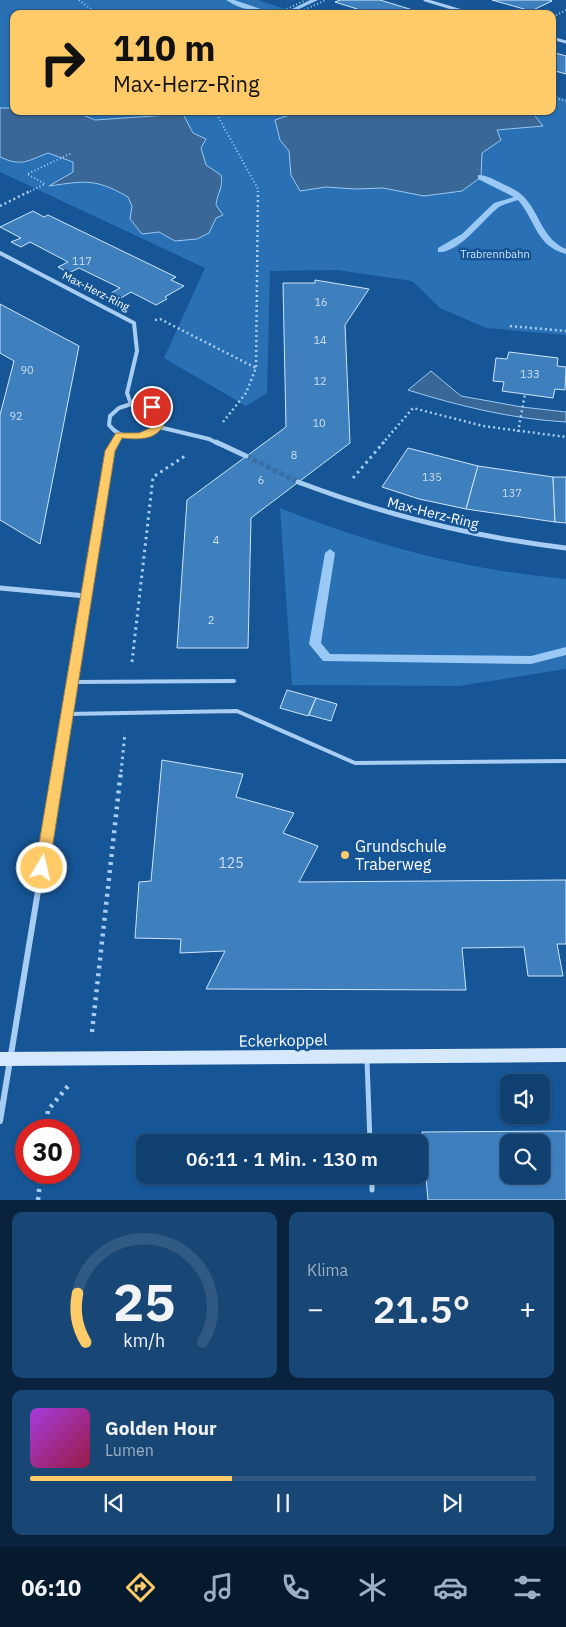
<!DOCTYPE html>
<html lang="de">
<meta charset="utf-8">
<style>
body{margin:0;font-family:"IBM Plex Sans",sans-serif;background:#194775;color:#f1f3f6;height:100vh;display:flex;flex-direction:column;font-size:19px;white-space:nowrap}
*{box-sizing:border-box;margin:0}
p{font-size:16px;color:#9cafc3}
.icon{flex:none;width:28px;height:28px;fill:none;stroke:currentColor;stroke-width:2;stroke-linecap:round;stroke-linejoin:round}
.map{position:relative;height:1200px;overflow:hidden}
.side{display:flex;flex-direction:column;gap:12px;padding:12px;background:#09233e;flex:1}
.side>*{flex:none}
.guide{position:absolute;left:10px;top:10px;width:546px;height:105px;border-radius:10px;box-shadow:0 1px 4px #0004,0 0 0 1px #305983;background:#ffca68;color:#111;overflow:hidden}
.fabs{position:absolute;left:500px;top:1074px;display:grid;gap:10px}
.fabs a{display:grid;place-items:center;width:50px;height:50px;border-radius:10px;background:#104070;box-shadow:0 1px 4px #0004,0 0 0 1px #305983;font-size:25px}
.speed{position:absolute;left:15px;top:1119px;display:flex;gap:10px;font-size:25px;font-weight:700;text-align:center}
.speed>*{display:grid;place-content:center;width:65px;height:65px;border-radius:50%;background:#104070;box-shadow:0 1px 4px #0004,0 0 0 1px #305983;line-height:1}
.speed .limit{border:8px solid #d22;background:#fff;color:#111}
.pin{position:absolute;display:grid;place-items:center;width:42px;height:42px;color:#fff;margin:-21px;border:2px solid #fff;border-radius:50%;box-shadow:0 1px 5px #0007}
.me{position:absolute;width:55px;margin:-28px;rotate:9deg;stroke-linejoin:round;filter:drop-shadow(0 0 4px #0008)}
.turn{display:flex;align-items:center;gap:18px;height:105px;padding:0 20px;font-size:22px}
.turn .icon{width:65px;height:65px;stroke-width:2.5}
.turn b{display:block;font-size:35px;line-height:42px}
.big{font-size:38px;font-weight:600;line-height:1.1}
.side .tile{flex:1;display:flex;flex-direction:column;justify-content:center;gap:8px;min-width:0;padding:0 18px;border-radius:10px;background:#194775}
.side .dial{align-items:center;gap:0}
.dial svg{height:130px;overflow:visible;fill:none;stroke:#305983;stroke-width:7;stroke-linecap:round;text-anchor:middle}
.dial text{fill:#f1f3f6;stroke:none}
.song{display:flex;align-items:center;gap:15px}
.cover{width:60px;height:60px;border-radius:8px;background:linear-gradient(135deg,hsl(280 70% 55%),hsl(340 70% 35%))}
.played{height:5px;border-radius:2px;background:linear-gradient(90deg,#ffca68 40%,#305983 40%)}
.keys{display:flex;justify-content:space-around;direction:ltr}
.heat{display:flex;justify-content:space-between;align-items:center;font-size:28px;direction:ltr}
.side .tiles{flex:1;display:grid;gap:12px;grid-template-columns:1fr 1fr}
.tile:last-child{grid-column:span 2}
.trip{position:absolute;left:136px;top:1134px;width:292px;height:50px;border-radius:10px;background:#104070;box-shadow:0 1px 4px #0004,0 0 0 1px #305983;font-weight:600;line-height:50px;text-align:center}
.menu{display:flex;height:80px;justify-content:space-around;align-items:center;background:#061a2d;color:#9cafc3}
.menu .icon{width:35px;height:35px}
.menu .on{color:#ffca68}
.menu b{font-size:22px;color:#f1f3f6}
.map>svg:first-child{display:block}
.green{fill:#2970b5}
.water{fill:#396796;stroke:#99c9f4}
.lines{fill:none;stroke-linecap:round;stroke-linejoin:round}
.stream{fill:#99c9f4;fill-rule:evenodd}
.building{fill:#3e7fbe;stroke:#cee6fc;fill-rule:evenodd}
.street-tunnel{stroke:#396ea6;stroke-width:5;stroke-dasharray:5 2.5;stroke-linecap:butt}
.path-far3{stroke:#a7cdf2;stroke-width:2;stroke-dasharray:1 2.5;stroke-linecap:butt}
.path-far2{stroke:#a7cdf2;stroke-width:2.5;stroke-dasharray:2 3;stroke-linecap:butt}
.path-far1{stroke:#a7cdf2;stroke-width:3;stroke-dasharray:2.5 4;stroke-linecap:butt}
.path{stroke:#a7cdf2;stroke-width:4.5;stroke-dasharray:3 5;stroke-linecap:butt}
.lane-far1{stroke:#a7cdf2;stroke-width:4}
.lane{stroke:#a7cdf2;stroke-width:5}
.street-far3{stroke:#a7cdf2;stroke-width:3}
.street-far2{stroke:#a7cdf2;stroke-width:4}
.street-far1{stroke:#a7cdf2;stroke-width:5}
.street{stroke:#a7cdf2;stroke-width:6}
.secondary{fill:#d6e9fc;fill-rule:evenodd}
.route{fill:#ffca68;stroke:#a68344}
.poi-dot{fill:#ffca68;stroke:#165596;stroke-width:2}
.labels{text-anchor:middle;stroke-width:5;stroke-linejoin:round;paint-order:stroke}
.far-park-label{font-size:11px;fill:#cee6fc;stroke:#165596}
.number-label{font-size:11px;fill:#cfdfef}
.far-street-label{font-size:11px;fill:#fff;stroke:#165596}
.street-label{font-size:14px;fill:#fff;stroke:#165596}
.near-number-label{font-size:14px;fill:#cfdfef}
.near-poi-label{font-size:16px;fill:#fff;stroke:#165596;text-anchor:start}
.near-street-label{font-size:16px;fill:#fff;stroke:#165596}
</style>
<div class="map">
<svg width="566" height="1200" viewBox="0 0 566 1200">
<rect width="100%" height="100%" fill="#165596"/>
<g class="green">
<path d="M0 0H258L300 14H14V108H0Z"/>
<path d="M553 95 566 99V335L486 328 440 308 412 281 337 270 270 271 267 393 246 406 164 358 205 268 0 172V157C21 167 27 162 48 153L73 162V172L51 186C87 181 95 179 128 197L142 234 159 232 175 241 209 233 216 218 217 195 223 184 221 175 206 165 201 148 183 114 95 120 72 112 301 111 275 120 280 140 289 150 291 175 300 191 326 187 355 189 383 188 424 196 462 191 481 177 482 153 497 130 543 126 531 111H552Z"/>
<path d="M280 508C372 545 467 570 566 579V669L459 686 292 685Z"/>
</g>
<g class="water">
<path d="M0 108H14V111H73L95 120 183 114 193 133 206 139 201 148 206 165 221 175C224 187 217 193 216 205L223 215 216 218 209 233 197 239 175 241 159 232 142 234 130 219 132 206 128 197C95 178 85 181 49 186L73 172V162L48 153C27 161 22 167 0 157Z"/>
<path d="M301 111H531L543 126 497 130 501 140 482 153 481 177 462 191 424 196 383 188 355 189 326 187 300 191 291 175 289 151 280 140 275 120Z"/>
<path d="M431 371 461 396 522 407 566 412V422C512 419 459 406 408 390Z"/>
</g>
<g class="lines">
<g class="stream">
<path d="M226 0H234L276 14C259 14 240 9 226 0Z"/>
<path d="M310 0H318L297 10 292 9Z"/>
<path d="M478 175C485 175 491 178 497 181 505 185 517 190 523 196 540 213 542 239 566 249V254C536 246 536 221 518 200 512 202 504 204 499 207 484 218 459 254 438 252V248L462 234 494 203 514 197 478 179Z"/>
<path d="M330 549 335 553 321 643 330 654 531 656 566 647V655L531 664 323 661 309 644 325 553Z"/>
</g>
</g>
<g class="building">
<path d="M340 0H380L426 14H373L335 2Z"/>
<path d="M492 0H549L552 1 531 11Z"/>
<path d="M552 52 566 56V74L552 70Z"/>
<path d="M33 211 44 217 48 215 176 277 171 280 184 286 165 297 167 299 156 305 131 292 121 298 111 293 120 288 79 268 69 273 58 267 68 262 30 242 21 247 11 242 21 238 0 227Z"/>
<path d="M315 280 369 289 345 325 350 443 251 518 248 648H177L187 500 286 427 283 283H315Z"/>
<path d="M0 304 79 346 40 544 0 520V415L14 361 0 353Z"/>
<path d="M509 352 558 358 557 366 566 367 565 390 555 389 553 398 502 391 504 382 493 381 496 358 507 359Z"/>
<path d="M408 448 478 466 466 509 419 499 382 487Z"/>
<path d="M478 466 553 477 555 522 466 509Z"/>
<path d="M553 477H566V523L555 522Z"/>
<path d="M287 690 316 698 308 716 280 708Z"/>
<path d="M316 698 337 704 331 721 309 715Z"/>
<path d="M162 760 243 774 236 797 294 813 283 833 318 846 299 882 566 880V944H557L563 976H528L524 947 462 948 466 990 206 989 225 951 180 953 181 939 135 938 139 882 151 881Z"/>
<path d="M566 1131V1200H428L422 1132ZM509 1142H541V1175H509Z"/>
</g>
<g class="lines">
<path class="street-tunnel" d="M246 456 298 482"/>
<g class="path-far3">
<path d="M79 0 97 14"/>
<path d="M290 11 285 10 306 0"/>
<path d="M285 14 291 11 297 13 326 0"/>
<path d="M553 17 566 10"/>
<path d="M552 97 566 101"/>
<path d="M215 111 258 189V193"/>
<path d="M27 193 45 184 27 174 72 153"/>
</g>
<g class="path-far2">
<path d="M0 206 30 191"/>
<path d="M155 320 160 319 256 368"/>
<path d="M510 326 566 331"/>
<path d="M223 422 246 393 256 368 258 191"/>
<path d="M518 432 525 394"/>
<path d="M382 444 413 408 483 426 566 437"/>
</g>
<g class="path-far1">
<path d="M353 478 384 442"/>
<path d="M132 662 153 477 185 456"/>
<path d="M121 772 125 733"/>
</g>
<g class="path">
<path d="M92 1032 121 770"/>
<path d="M46 1130 48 1110 68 1086"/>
<path d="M38 1200 41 1172"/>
</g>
<g class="lane-far1">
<path d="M73 682 234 681"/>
<path d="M67 714 237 711 355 763 566 761"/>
</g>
<g class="lane">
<path d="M367 1060 370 1142"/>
<path d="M372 1175V1190"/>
</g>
<g class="street-far3">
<path d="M425 0 472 14"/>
<path d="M552 38 566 42"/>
</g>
<g class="street-far2">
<path d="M0 253 134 323 137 351 127 393 131 404"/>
<path d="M131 404C144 403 155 405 162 417L159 427C143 438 122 442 109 425L110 416 119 408Z"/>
<path d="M159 427 209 439 219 444"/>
<path d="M114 444 119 435"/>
</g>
<g class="street-far1">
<path d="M216 442 246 456"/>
<path d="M298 482C385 515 473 537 566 548"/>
<path d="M0 588 86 596"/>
<path d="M57 772 110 451 115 442"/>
</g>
<path class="street" d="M0 1121 58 770"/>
<path class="secondary" d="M566 1048V1062L0 1066V1052Z"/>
</g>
<path class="route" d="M152 404 160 407 167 417C160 440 143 440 122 438L115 451 49 868 47 872 42 874 37 872 35 868 105 451 116 433H139L155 426 157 417 147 407Z"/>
<circle class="poi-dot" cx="345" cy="855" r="5"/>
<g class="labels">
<g class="far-park-label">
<text x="495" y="258">Trabrennbahn</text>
</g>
<g class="number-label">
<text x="82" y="265">117</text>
<text x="321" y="306">16</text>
<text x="320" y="344">14</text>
<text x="27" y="374">90</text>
<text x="530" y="378">133</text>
<text x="320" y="385">12</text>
<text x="16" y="420">92</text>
<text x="319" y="427">10</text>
<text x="294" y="459">8</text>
<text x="432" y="481">135</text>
<text x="261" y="484">6</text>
<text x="512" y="497">137</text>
<text x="216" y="544">4</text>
<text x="211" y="624">2</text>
</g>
<g class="far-street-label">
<text transform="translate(96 291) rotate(27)" y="4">Max-Herz-Ring</text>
</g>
<g class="street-label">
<text transform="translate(433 513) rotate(14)" y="5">Max-Herz-Ring</text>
</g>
<g class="near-number-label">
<text x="231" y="868">125</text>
</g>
<g class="near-poi-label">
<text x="355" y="852">Grundschule<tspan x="355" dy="18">Traberweg</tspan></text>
</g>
<g class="near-street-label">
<text transform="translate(283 1040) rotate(-1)" y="6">Eckerkoppel</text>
</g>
</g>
</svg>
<div class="fabs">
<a><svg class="icon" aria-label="sound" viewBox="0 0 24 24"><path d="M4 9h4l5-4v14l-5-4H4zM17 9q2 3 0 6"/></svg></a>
<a><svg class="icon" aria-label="search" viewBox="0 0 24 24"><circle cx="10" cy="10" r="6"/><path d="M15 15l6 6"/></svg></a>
</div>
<div class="speed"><div class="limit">30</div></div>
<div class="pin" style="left:152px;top:407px;background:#d93025"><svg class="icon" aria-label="arrive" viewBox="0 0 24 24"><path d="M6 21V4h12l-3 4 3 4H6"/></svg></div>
<svg class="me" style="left:42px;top:868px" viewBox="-20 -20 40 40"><circle r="17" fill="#ffca68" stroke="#fff" stroke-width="3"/><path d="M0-11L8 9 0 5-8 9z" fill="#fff"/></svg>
<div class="trip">06:11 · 1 Min. · 130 m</div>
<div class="guide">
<div class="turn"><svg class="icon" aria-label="right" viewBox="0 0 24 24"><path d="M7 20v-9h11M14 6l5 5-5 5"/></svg><div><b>110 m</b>Max-Herz-Ring</div></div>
</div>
</div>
<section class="side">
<div class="tiles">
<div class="tile dial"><svg viewBox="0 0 100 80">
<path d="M14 69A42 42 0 1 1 86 69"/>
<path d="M14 69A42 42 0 0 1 9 39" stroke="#ffca68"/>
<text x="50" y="56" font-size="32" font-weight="700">25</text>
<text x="50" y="72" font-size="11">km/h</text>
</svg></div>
<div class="tile"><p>Klima</p>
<div class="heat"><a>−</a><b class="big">21.5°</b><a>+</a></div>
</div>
<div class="tile">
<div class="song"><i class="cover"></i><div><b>Golden Hour</b><p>Lumen</p></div></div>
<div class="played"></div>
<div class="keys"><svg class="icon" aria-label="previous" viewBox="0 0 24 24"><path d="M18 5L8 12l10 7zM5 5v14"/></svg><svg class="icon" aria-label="pause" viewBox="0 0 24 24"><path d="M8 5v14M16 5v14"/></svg><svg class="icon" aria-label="next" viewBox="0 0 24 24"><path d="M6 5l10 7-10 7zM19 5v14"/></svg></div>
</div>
</div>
</section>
<nav class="menu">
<b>06:10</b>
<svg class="icon on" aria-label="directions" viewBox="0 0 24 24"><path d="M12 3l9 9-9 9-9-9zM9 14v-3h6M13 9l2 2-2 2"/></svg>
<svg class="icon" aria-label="music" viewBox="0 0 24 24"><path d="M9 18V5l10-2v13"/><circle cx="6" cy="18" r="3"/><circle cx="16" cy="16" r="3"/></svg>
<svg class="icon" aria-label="phone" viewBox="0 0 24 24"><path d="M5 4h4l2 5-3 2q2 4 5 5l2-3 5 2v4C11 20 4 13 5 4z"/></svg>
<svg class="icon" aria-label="climate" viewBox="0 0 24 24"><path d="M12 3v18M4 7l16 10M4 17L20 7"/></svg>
<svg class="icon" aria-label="car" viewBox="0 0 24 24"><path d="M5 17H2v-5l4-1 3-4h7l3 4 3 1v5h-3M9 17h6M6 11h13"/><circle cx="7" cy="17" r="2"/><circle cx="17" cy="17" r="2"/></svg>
<svg class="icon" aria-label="filters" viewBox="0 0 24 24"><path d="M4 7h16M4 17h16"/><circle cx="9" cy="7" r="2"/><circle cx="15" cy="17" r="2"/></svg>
</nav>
